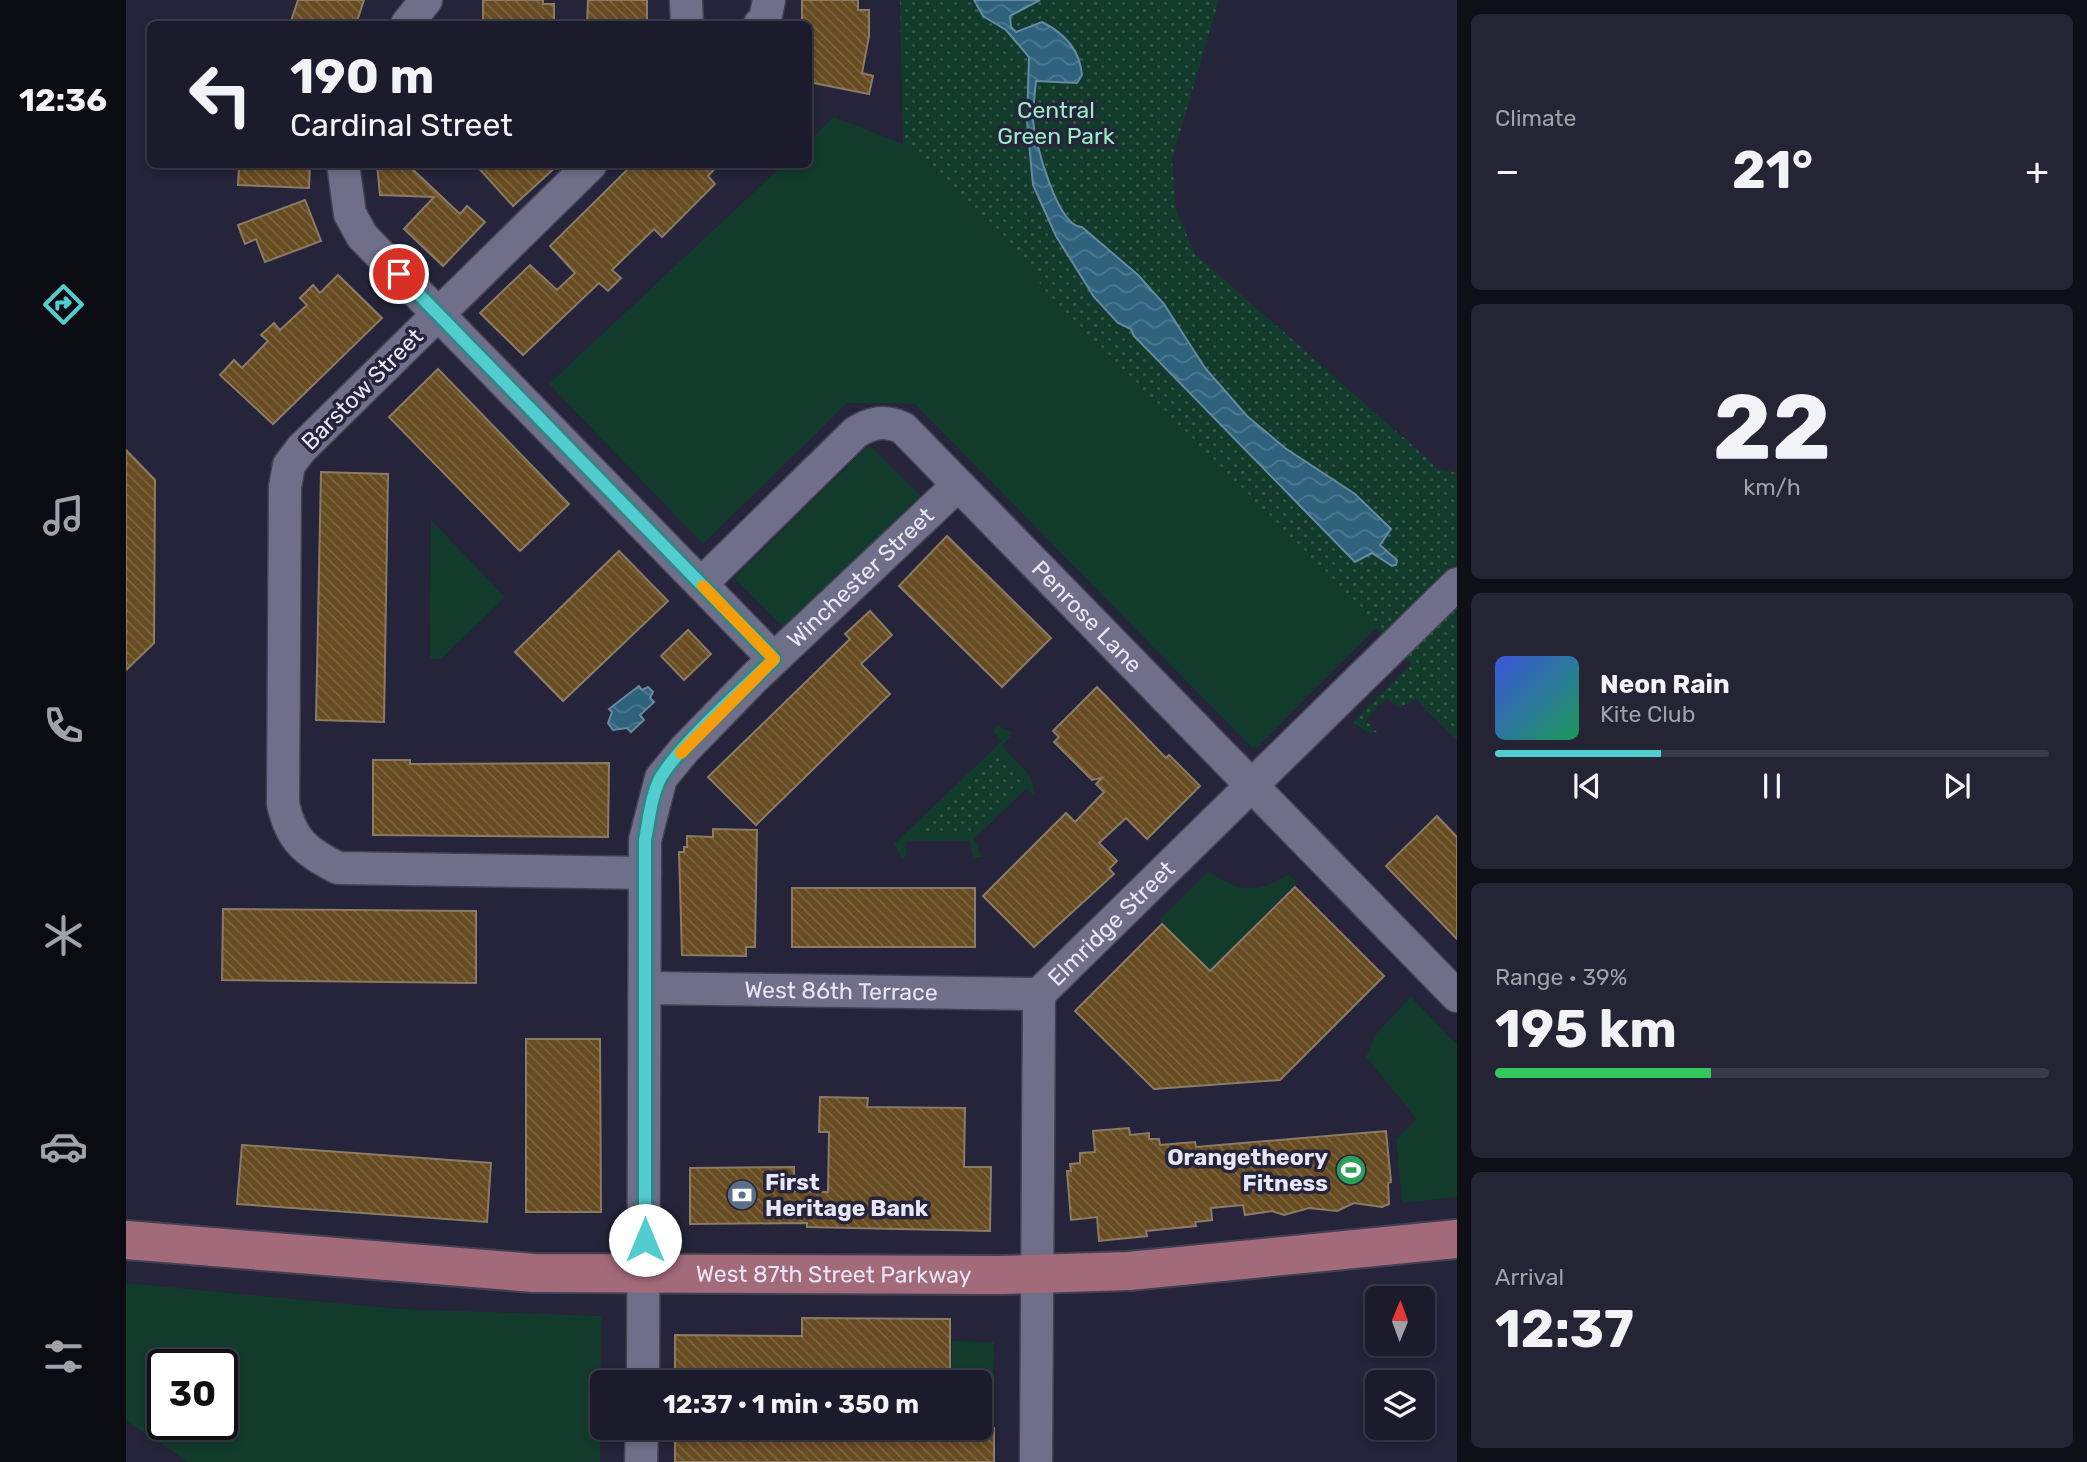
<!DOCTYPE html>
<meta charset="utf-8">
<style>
body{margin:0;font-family:Rubik,sans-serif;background:#252434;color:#f1f3f6;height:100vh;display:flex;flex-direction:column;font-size:26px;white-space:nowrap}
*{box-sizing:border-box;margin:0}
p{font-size:23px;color:#a0a1a9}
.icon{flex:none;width:38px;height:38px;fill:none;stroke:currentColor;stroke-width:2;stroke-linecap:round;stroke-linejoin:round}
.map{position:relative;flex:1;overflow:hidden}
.sheet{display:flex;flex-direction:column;gap:14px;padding:14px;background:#0f0f18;width:630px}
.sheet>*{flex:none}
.top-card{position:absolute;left:21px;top:21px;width:665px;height:147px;border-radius:10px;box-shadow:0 4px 10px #0003,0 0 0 2px #3a3948;background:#1c1b2c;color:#f1f3f6;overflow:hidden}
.needle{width:46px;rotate:1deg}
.tools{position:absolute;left:1239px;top:1286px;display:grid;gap:14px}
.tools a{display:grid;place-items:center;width:70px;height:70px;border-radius:10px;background:#1c1b2c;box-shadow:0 4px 10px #0003,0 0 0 2px #3a3948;font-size:35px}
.speed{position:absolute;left:21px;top:1349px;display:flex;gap:14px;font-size:35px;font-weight:700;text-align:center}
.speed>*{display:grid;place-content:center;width:91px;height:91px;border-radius:50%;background:#1c1b2c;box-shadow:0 4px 10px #0003,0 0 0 2px #3a3948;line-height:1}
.speed .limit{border:4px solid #111;border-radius:10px;background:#fff;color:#111}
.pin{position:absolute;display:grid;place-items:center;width:60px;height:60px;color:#fff;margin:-30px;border:4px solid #fff;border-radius:50%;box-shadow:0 2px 7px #0007}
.me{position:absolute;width:77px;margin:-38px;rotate:0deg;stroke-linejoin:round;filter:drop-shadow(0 0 5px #0008)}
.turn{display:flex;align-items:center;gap:24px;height:147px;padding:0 28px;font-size:32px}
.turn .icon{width:91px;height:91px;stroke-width:2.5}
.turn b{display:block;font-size:49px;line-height:60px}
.big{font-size:52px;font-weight:700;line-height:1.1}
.sheet .card{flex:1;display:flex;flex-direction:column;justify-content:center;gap:10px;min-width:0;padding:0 24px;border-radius:10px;background:#252434}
.sheet .dial{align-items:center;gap:0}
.dial b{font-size:91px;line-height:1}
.song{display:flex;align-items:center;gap:21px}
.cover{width:84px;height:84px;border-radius:10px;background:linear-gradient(135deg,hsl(230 70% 55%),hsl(150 70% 35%))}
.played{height:7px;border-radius:4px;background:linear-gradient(90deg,#52cdcf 30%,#3a3948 30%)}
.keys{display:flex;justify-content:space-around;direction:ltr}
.heat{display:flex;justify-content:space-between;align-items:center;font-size:38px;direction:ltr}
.charge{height:10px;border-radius:5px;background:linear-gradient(90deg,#34c759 39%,#3a3948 0)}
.trip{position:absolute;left:464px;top:1370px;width:402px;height:70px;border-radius:10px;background:#1c1b2c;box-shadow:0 4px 10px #0003,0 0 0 2px #3a3948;font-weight:700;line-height:70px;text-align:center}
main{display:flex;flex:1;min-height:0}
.dock{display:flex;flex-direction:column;width:126px;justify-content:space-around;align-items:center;background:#0b0b12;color:#a0a1a9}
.dock .icon{width:49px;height:49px}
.dock .on{color:#52cdcf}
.dock b{font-size:32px;color:#f1f3f6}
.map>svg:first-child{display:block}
.green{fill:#123b2b;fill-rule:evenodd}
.park{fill:url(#park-dots)}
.water{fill:url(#water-waves);stroke:#668aa1;stroke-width:2}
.building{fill:url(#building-back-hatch);stroke:#8c7b64;stroke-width:2}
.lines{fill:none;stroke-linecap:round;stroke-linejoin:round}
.minor-casing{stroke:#424153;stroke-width:35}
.major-casing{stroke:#424153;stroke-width:42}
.minor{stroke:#6f6f89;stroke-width:32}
.major{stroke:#a36a7a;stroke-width:38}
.route-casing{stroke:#358587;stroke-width:18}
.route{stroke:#52cdcf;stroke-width:12}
.slow{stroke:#f59e0b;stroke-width:12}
.labels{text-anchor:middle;stroke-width:7;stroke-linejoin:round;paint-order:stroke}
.park-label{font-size:23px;fill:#97ecc5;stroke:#25243a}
.street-label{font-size:23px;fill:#e6e6f5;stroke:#25243a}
.poi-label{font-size:23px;font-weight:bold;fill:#e6e6f5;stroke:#25243a;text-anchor:end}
</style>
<main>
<nav class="dock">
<b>12:36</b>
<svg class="icon on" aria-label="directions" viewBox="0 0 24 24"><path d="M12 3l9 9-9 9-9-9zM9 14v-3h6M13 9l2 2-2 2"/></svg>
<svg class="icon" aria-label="music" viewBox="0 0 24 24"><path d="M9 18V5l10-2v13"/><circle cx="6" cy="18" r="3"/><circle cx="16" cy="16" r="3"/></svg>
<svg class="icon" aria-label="phone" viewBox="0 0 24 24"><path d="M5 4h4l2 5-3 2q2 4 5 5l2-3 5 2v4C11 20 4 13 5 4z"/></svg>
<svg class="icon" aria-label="climate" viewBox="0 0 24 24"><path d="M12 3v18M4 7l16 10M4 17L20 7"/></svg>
<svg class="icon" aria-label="car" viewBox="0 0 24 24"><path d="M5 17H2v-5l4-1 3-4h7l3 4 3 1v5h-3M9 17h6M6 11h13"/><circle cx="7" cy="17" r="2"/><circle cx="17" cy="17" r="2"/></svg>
<svg class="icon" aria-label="filters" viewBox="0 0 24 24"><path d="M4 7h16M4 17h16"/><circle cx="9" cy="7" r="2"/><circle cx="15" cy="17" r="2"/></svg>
</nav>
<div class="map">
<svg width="1331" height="1462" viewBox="0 0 1331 1462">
<defs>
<pattern id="park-dots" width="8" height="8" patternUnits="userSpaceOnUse" patternTransform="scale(1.75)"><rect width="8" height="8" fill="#123b2b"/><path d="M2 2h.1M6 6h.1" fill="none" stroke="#34574a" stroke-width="1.8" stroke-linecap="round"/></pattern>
<pattern id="water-waves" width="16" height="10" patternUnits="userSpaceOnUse" patternTransform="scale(1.75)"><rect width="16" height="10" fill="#2f637d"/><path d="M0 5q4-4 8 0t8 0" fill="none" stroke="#4d7990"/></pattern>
<pattern id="building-back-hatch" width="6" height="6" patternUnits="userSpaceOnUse" patternTransform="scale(1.75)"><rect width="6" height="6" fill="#674b21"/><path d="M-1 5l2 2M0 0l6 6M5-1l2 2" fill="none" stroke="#7d6542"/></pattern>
</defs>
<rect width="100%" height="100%" fill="#25243a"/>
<g class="green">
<path d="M708 117 777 144 795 157 869 236 888 247 923 296 1251 627 1131 747H1125L789 404 721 403 577 544 423 384 657 165 682 164 683 141Z"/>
<path d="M743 445 797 498 661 631 608 578Z"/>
<path d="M305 520 379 597 315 659H304Z"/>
<path d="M871 725 887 733 876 746 905 777 908 795 900 789 848 839 856 857H847L844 841H781L779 857 776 859 768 844 876 741 867 731Z"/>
<path d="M1083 871C1112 893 1132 894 1162 874L1171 882 1084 970 1033 920Z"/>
<path d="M1285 997 1331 1045V1197L1276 1203 1270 1139 1291 1119 1240 1057 1249 1035Z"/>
<path d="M0 1283 273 1309 475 1316 474 1462H62L0 1420ZM37 1365H96V1424H37Z"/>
<path d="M826 1341 868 1342 867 1383 825 1382Z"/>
</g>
<g class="park">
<path d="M774 0H1093L1046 159 1050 210 1069 254 1313 469 1331 473V741L1290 699 1273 708 1261 698 1239 720 1251 732 1242 733 1227 722 1285 664 923 296 888 247 869 236 795 157 777 144Z"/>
<path d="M873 753 899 781 843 835H788Z"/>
</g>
<g class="water">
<path d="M848 0H914L884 16 885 27 890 32 916 22C938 33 954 50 956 75L951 83 910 81C909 93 907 106 907 119 908 141 932 228 956 227L1012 275 1038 304 1079 368 1121 416 1159 448 1229 494 1265 529 1254 545 1271 560 1270 565 1266 566 1246 553 1229 562 1008 336 1005 329 992 323 968 297 930 236 907 185 901 121 903 57 880 30 857 16Z"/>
<path d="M513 686 516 690 522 687 527 692 524 698 528 702 514 715 518 720 505 732 501 728 487 730 482 723 486 712 483 709Z"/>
</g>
<g class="building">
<path d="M172 0H238L230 24H164Z"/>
<path d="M357 0H417V4H428V22H357Z"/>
<path d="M462 0H521V24H461Z"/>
<path d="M676 0H732V10H743V36L736 73 747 76 743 94 682 82V24H676Z"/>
<path d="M123 164H184L183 188 112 185 113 168H123Z"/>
<path d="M251 164H281L334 214 341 206 359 222 317 266 278 229 308 197 254 195Z"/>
<path d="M349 164H433L387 206Z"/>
<path d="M507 164H593L582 176 589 184 536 237 528 229 486 270 495 278 482 291 473 283 397 355 354 313 404 265 431 290 449 273 424 246Z"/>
<path d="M179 200 195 241 139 262 130 239 119 244 112 225Z"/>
<path d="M212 275 256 318 147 424 94 375 108 360 116 368 142 341 135 335 148 323 154 330 181 305 174 298 187 285 194 293Z"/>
<path d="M312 369 443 504 394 551 263 417Z"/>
<path d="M0 450 29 480 28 643 0 670Z"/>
<path d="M195 472 262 474 258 722 190 720Z"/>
<path d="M821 536 925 638 876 687 773 586Z"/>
<path d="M493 551 542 601 437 701 389 652Z"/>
<path d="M744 611 766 635 735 664 764 694 630 825 582 777 724 639 719 634Z"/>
<path d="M562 630 585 654 558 680 535 656Z"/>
<path d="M971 687 1040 758 1043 755 1074 786 1021 839 1000 818 973 843 991 861 983 869 988 874 908 947 857 896 940 813 949 822 978 792 970 784 976 778 966 780 928 742 933 737 927 731Z"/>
<path d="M247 760H284V764L483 763 482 837 247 835Z"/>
<path d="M1311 816 1331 837V939L1260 866Z"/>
<path d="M587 829 631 830 629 947H620V956L556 955 553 852H558V847H561V836L587 837Z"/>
<path d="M1169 887 1258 976 1154 1080 1028 1089 949 1011 1036 924 1084 971Z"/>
<rect x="666" y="888" width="183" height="59"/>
<path d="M97 909 350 911V983L96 980Z"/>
<path d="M400 1039H474L475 1212H400Z"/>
<path d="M694 1097 742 1098 741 1107 839 1108 838 1167H865L864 1231 681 1227V1223L564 1224V1168L668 1167V1191L702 1192 703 1132H693Z"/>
<path d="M1003 1128 1004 1135 1023 1133V1139H1033L1034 1145 1069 1142 1070 1147 1260 1131 1265 1182 1262 1183 1263 1204 1256 1207 1228 1203 1211 1211 1183 1208 1158 1215 1146 1211 1119 1215 1117 1205 1085 1208 1086 1220 1069 1222 1070 1226 1020 1231 1021 1236 973 1241 971 1217 945 1220 941 1171H945L944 1164 954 1163V1153L969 1152 967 1131Z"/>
<path d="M116 1145 365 1163 361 1222 111 1204Z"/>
<path d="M676 1318 824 1319V1382H549V1335L676 1336Z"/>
<rect x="549" y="1428" width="319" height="34"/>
</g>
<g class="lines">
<g class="minor-casing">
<g id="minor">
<path d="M560 0 561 24"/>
<path d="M281 24 300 0"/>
<path d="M634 24 639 20 643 0"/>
<path d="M217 164 224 214 236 236 648 659"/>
<path d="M465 164 175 449 163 465 159 487 157 804C165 840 180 852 212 868L519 873"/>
<path id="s1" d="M575 584 730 432C747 422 759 420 777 428L1331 996"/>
<path id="s2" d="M519 988 913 994"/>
<path id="s3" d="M517 1382 519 840 535 778 558 750 630 676 832 485"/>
<path d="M515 1462 516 1428"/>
<path id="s4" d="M910 1462 913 994 1331 584"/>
</g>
</g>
<g class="major-casing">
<g id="major">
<path id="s5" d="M0 1240 408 1273 872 1275 1003 1271 1331 1239"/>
</g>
</g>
<use href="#minor" class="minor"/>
<use href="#major" class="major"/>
</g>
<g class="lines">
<g class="route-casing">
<path id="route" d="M273 274 648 659C617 689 556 742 535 777 525 795 523 820 519 840V1240"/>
</g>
<use href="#route" class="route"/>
<path class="slow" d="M555 753 648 659 577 586"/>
</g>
<defs>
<g id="stadium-disc" transform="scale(1.575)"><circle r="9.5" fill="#2e9e5b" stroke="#25243a"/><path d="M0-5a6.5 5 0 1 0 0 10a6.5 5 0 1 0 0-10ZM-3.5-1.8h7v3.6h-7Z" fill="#fff"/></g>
<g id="bank-disc" transform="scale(1.575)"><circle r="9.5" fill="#5c6f8a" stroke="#25243a"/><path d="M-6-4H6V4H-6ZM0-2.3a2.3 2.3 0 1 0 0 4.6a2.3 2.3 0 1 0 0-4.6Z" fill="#fff"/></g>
</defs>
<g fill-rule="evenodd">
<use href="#stadium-disc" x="1225" y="1170"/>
<use href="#bank-disc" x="616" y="1195"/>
</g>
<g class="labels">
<g class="park-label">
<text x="930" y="118">Central<tspan x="930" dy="26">Green Park</tspan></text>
</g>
<g class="street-label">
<text transform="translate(236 389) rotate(-45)" y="8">Barstow Street</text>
<text dy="8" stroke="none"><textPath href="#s3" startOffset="889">Winchester Street</textPath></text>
<text dy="8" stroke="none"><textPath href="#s1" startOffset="530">Penrose Lane</textPath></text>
<text dy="8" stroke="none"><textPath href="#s4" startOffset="569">Elmridge Street</textPath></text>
<text dy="8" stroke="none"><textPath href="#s2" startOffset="196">West 86th Terrace</textPath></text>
<text dy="8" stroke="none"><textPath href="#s5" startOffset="709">West 87th Street Parkway</textPath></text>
</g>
<g class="poi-label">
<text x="1202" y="1165">Orangetheory<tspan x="1202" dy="26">Fitness</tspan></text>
<text x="639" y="1190" text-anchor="start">First<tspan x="639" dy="26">Heritage Bank</tspan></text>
</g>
</g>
</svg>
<div class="tools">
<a><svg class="needle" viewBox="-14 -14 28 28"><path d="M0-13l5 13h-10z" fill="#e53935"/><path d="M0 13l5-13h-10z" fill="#a0a1a9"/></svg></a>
<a><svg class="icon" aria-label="layers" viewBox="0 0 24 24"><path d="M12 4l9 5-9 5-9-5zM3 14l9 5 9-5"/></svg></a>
</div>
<div class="speed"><div class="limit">30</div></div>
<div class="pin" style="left:273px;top:274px;background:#d93025"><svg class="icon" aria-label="arrive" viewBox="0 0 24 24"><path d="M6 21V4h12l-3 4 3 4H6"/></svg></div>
<svg class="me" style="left:519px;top:1240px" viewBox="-20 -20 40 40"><circle r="19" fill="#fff"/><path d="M0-13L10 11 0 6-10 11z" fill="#52cdcf"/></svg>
<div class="trip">12:37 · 1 min · 350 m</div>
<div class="top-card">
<div class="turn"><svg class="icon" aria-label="left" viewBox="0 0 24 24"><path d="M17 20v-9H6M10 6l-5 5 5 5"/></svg><div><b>190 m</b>Cardinal Street</div></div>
</div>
</div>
<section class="sheet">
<div class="card"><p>Climate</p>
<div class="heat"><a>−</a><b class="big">21°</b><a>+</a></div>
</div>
<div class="card dial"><b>22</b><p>km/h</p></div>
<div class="card">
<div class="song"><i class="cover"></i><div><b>Neon Rain</b><p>Kite Club</p></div></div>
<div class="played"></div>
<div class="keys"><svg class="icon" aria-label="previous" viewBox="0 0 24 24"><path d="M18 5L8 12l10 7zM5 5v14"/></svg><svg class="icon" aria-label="pause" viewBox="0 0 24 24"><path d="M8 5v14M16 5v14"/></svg><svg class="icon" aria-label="next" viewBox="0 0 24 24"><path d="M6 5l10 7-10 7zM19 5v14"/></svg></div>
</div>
<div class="card"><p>Range · 39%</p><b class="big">195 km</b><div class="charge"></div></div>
<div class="card"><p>Arrival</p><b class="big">12:37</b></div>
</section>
</main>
